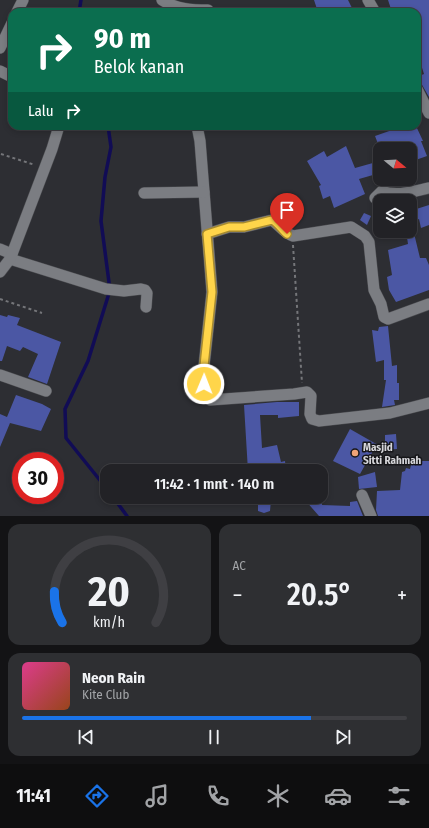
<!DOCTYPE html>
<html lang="id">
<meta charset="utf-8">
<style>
body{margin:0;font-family:"Fira Sans Condensed",sans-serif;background:#2e2f32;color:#f1f3f6;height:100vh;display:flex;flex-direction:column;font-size:15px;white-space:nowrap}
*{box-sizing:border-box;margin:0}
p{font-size:13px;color:#a2a4a7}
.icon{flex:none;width:22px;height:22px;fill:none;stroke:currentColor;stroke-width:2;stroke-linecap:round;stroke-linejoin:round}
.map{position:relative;height:516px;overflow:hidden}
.sheet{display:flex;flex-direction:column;gap:8px;padding:8px;background:#131315;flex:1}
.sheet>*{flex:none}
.banner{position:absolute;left:8px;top:8px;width:413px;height:122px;border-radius:12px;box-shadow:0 2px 6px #0003,0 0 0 1px #3f3f43;background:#0b6e4f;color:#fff;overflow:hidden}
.needle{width:26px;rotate:108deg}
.controls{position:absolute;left:373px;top:142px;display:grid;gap:8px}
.controls a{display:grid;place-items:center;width:44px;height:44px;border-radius:8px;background:#222226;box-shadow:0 2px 6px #0003,0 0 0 1px #3f3f43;font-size:20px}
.speed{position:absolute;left:12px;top:452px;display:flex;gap:8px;font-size:20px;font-weight:700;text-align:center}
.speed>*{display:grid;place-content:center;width:52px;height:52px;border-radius:50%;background:#222226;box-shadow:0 2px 6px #0003,0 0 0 1px #3f3f43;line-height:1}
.speed .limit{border:6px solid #d22;background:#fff;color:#111}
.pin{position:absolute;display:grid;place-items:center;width:34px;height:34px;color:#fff;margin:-41px -17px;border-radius:50% 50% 50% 0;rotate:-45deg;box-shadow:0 0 4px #0007}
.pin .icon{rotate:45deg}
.me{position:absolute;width:44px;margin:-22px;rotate:1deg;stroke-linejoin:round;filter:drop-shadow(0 0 3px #0008)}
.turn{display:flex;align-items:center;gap:14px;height:84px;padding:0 20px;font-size:18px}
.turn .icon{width:52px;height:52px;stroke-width:2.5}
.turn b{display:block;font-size:28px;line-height:34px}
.then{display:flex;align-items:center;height:38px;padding:0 20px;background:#0003;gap:8px;font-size:15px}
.big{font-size:30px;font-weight:600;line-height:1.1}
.sheet .widget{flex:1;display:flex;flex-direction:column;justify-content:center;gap:6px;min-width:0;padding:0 14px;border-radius:12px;background:#2e2f32}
.sheet .dial{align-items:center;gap:0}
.dial svg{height:104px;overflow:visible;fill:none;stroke:#3f3f43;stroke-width:7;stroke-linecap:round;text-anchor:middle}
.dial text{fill:#f1f3f6;stroke:none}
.song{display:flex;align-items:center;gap:12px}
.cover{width:48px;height:48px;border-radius:6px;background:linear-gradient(135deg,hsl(330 70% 55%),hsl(20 70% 35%))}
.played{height:4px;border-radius:2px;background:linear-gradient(90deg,#1a73e8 75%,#3f3f43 75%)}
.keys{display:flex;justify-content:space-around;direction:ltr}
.heat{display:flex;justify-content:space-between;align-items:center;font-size:22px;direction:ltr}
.sheet .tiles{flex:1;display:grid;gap:8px;grid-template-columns:1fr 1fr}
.widget:last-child{grid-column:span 2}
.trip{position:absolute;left:100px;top:464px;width:228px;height:40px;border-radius:12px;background:#222226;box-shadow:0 2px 6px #0003,0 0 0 1px #3f3f43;font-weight:600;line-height:40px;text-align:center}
.menu{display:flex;height:64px;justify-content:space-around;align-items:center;background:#0e0e0f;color:#a2a4a7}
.menu .icon{width:28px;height:28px}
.menu .selected{color:#1a73e8}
.menu b{font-size:18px;color:#f1f3f6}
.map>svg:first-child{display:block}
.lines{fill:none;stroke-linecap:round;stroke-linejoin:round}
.stream{stroke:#110c55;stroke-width:3.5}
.building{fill:#4b57a4}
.minor-casing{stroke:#4b4c50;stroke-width:12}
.path{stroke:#75767a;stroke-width:2;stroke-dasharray:3 3;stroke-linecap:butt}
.minor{stroke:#7b7d82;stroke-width:11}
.route-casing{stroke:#a68a30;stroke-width:10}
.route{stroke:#ffd54a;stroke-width:7}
.poi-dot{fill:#efa377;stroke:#161619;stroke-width:1.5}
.labels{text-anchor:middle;stroke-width:3;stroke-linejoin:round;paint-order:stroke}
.poi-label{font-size:11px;font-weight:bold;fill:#d6d6da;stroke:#161619;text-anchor:start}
</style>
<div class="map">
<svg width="429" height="516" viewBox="0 0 429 516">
<rect width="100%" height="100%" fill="#2d2e33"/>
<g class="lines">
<g class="stream">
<path d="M79 12 81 0"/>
<path d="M107 489 66 438 65 409 88 361 110 290 101 221 105 177 111 147 108 126"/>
<path d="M113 497 127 516"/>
</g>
</g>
<g class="building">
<path d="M314 0H348L354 12H318Z"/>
<path d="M388 0H429V97L421 83 419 76 424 74 417 52V12H392Z"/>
<path d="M394 126H416L423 141H421L427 156 410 162V149H380L375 136 395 129Z"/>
<path d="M346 146 355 168 380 161V173L359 179 365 194 334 208 330 196 323 199 319 186 321 185 307 161 324 151 327 157Z"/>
<path d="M429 205V225L421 228 419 219 410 223V211Z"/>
<path d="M364 213 371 216 367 225 360 220Z"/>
<path d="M410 225H412L420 258H426L429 265V290L396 302 389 290 387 277 392 275 388 250 408 244 406 231H410Z"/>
<path d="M0 315 7 317 8 315 20 318 17 325 61 342 47 384 28 377 38 354 23 347 20 351 7 346 2 361H0Z"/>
<path d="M388 326 392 366 397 365V383H399V400H394L395 405 382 407 386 380H384V360L376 362 372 330 378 331 379 327Z"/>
<path d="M16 395 42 404 51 409 41 431 10 423 0 447V414L7 417Z"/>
<path d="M277 402H299V416L278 418V415H260L262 448 277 445 281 462 285 461 286 471H248L244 405Z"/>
<path d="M350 429 385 449V435L396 434 397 449 373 451 360 474 333 461Z"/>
<path d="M412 461H429V516H378L376 510 377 491 400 490 402 472 405 471 406 468 410 469Z"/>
<path d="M375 472 377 487 359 489 358 477Z"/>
<path d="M321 497 322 505 350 506V502L357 501 363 516H319L305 500Z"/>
<path d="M258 500H271L270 511 264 513 258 511Z"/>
</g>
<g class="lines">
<g class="minor-casing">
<g id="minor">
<path d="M162 0C176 9 192 10 208 10"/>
<path d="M368 0 375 12"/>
<path d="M17 12 23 0"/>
<path d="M0 48 12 23"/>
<path d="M0 71 12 77"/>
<path d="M417 89 429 113"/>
<path d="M197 126 200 141 212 292 203 375 207 398 210 400 294 394 307 392 311 396 310 414 312 419 319 421 390 413 429 403"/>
<path d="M144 193 204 192"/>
<path d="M375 198 382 191C397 197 414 191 429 188"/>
<path d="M207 234 229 227H244L272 220C280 226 284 233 293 236L351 227 365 236 369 242 374 290 381 304 384 317 388 319 429 304"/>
<path d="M0 249 12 254"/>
<path d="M10 259 106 289 124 291 141 289 145 290 147 293 146 307"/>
<path d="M0 272 10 259 12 254 52 149 59 126"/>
<path d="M0 375 46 391"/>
<path d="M362 495 371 516"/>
</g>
</g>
<g class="path">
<path d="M1 154 35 165"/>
<path d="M293 245 302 383"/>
<path d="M0 299 42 313"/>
</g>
<use href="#minor" class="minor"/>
</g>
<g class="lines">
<g class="route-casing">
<path id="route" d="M204 384 203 375 212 292 207 234 229 227H244L272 220C279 224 282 230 287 234"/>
</g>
<use href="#route" class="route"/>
</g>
<circle class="poi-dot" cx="355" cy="453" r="4"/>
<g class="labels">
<g class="poi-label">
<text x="363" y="451">Masjid<tspan x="363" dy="13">Sitti Rahmah</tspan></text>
</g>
</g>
</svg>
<div class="controls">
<a><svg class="needle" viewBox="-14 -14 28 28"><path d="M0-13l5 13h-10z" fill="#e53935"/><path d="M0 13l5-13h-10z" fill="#a2a4a7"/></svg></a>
<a><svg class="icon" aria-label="layers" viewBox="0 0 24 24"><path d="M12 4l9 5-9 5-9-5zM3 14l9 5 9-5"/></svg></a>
</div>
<div class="speed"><div class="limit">30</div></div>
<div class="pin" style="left:287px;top:234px;background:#d93025"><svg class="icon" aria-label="arrive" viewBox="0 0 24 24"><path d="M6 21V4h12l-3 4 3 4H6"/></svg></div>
<svg class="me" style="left:204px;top:384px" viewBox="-20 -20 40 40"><circle r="17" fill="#ffd54a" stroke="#fff" stroke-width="3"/><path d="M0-11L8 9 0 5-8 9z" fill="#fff"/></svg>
<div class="trip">11:42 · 1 mnt · 140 m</div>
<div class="banner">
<div class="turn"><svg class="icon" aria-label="right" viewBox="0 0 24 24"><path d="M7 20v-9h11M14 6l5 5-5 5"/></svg><div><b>90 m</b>Belok kanan</div></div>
<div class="then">Lalu<svg class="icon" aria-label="right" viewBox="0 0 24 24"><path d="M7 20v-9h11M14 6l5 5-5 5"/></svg></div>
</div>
</div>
<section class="sheet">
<div class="tiles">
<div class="widget dial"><svg viewBox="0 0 100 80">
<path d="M14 69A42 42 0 1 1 86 69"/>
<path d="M14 69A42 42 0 0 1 8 45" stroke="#1a73e8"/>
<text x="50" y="56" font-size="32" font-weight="700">20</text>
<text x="50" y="72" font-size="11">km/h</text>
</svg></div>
<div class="widget"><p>AC</p>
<div class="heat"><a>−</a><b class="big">20.5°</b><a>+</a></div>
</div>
<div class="widget">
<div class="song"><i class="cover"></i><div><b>Neon Rain</b><p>Kite Club</p></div></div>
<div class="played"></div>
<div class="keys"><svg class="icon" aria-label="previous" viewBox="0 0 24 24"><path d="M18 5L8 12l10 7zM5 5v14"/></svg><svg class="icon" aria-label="pause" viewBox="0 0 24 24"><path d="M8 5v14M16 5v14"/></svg><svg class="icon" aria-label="next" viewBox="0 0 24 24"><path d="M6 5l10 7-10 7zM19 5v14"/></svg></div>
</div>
</div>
</section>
<nav class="menu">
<b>11:41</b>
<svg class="icon selected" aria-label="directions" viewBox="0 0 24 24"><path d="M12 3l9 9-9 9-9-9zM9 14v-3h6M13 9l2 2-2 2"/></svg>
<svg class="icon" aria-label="music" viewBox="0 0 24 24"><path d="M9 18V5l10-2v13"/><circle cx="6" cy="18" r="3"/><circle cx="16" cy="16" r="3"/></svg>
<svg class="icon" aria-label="phone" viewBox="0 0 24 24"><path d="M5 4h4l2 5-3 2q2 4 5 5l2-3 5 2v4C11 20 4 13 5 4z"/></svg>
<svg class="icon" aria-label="climate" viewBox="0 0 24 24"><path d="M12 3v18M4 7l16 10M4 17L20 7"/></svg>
<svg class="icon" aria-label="car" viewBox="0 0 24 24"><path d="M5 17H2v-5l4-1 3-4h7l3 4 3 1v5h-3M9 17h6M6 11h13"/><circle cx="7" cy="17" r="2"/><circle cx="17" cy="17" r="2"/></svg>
<svg class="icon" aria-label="filters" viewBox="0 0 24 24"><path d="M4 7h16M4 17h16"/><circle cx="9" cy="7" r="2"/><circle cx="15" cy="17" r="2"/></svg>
</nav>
